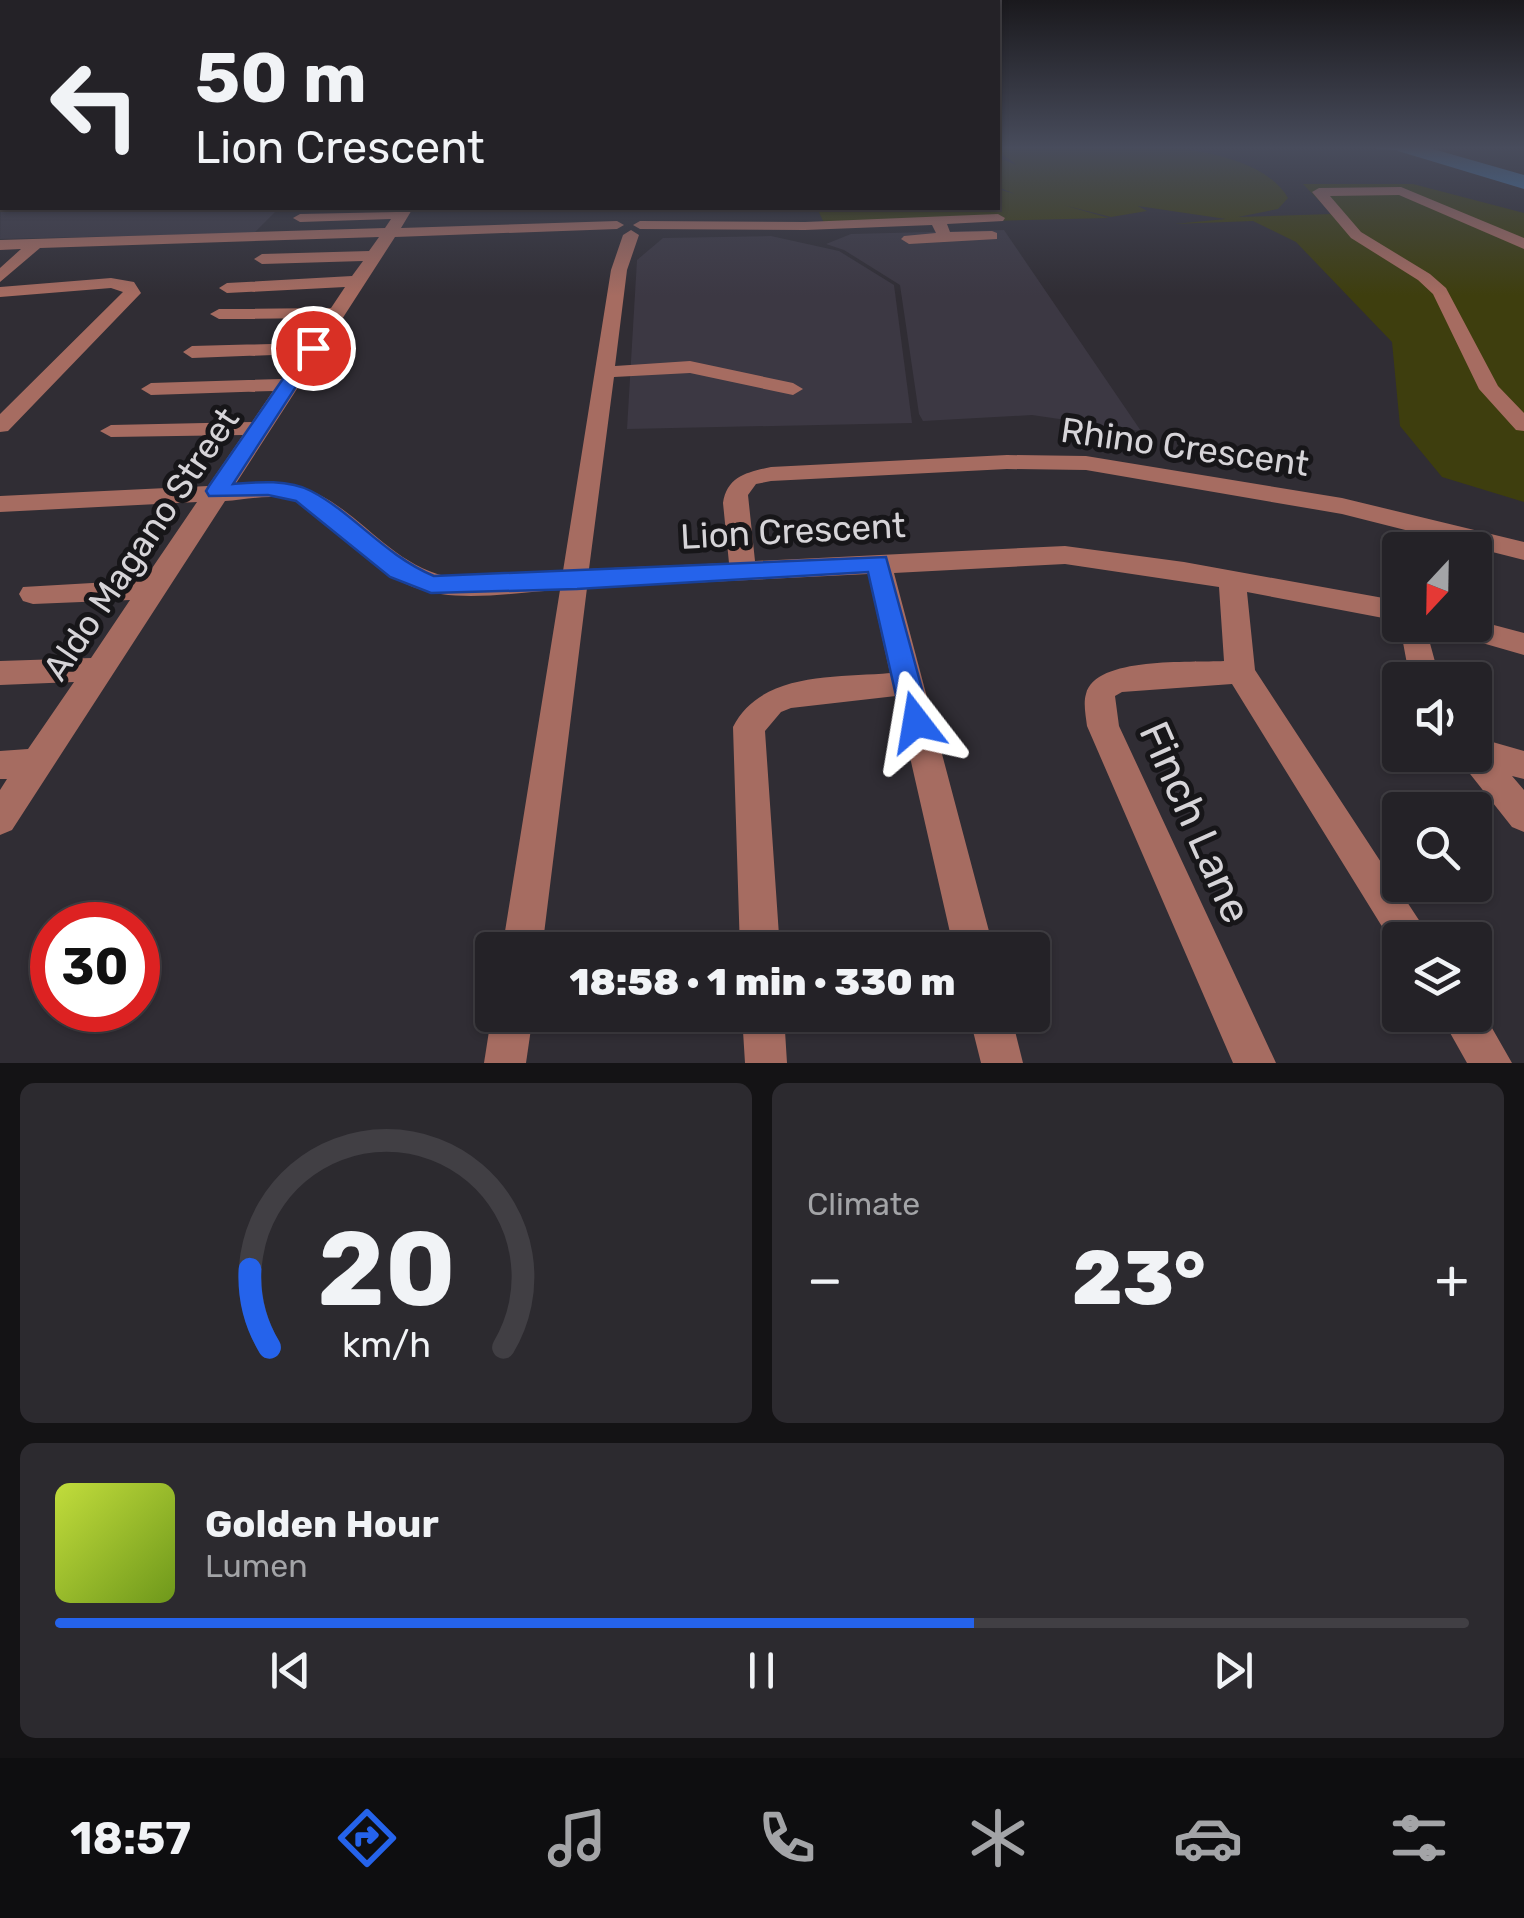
<!DOCTYPE html>
<meta charset="utf-8">
<style>
body{margin:0;font-family:Rubik,sans-serif;background:#2c2a2f;color:#f1f3f6;height:100vh;display:flex;flex-direction:column;font-size:38px;white-space:nowrap}
*{box-sizing:border-box;margin:0}
p{font-size:32px;color:#a3a4a7}
.icon{flex:none;width:55px;height:55px;fill:none;stroke:currentColor;stroke-width:2;stroke-linecap:round;stroke-linejoin:round}
.map{position:relative;height:1063px;overflow:hidden}
.sheet{display:flex;flex-direction:column;gap:20px;padding:20px;background:#141315;flex:1}
.sheet>*{flex:none}
.guide{position:absolute;left:0px;top:0px;width:1000px;height:210px;box-shadow:0 2px 8px #0004,0 0 0 2px #413f44;background:#242227;color:#f1f3f6;overflow:hidden}
.needle{width:65px;rotate:202deg}
.tools{position:absolute;left:1382px;top:532px;display:grid;gap:20px}
.tools a{display:grid;place-items:center;width:110px;height:110px;border-radius:10px;background:#242227;box-shadow:0 2px 8px #0004,0 0 0 2px #413f44;font-size:50px}
.speed{position:absolute;left:30px;top:902px;display:flex;gap:20px;font-size:50px;font-weight:700;text-align:center}
.speed>*{display:grid;place-content:center;width:130px;height:130px;border-radius:50%;background:#242227;box-shadow:0 2px 8px #0004,0 0 0 2px #413f44;line-height:1}
.speed .limit{border:15px solid #d22;background:#fff;color:#111}
.pin{position:absolute;display:grid;place-items:center;width:85px;height:85px;color:#fff;margin:-42px;border:5px solid #fff;border-radius:50%;box-shadow:0 2px 10px #0007}
.me{position:absolute;width:110px;margin:-55px;rotate:346deg;stroke-linejoin:round;filter:drop-shadow(0 0 8px #0008)}
.turn{display:flex;align-items:center;gap:35px;height:210px;padding:0 30px;font-size:45px}
.turn .icon{width:130px;height:130px;stroke-width:2.5}
.turn b{display:block;font-size:70px;line-height:85px}
.big{font-size:75px;font-weight:800;line-height:1.1}
.sheet .tile{flex:1;display:flex;flex-direction:column;justify-content:center;gap:15px;min-width:0;padding:0 35px;border-radius:15px;background:#2c2a2f}
.sheet .dial{align-items:center;gap:0}
.dial svg{height:260px;overflow:visible;fill:none;stroke:#413f44;stroke-width:7;stroke-linecap:round;text-anchor:middle}
.dial text{fill:#f1f3f6;stroke:none}
.song{display:flex;align-items:center;gap:30px}
.cover{width:120px;height:120px;border-radius:15px;background:linear-gradient(135deg,hsl(70 70% 55%),hsl(80 70% 35%))}
.played{height:10px;border-radius:5px;background:linear-gradient(90deg,#2563eb 65%,#413f44 65%)}
.keys{display:flex;justify-content:space-around;direction:ltr}
.heat{display:flex;justify-content:space-between;align-items:center;font-size:55px;direction:ltr}
.sheet .tiles{flex:1;display:grid;gap:20px;grid-template-columns:1fr 1fr}
.tile:last-child{grid-column:span 2}
.trip{position:absolute;left:475px;top:932px;width:575px;height:100px;border-radius:10px;background:#242227;box-shadow:0 2px 8px #0004,0 0 0 2px #413f44;font-weight:800;line-height:100px;text-align:center}
.menu{display:flex;height:160px;justify-content:space-around;align-items:center;background:#0e0e10;color:#a3a4a7}
.menu .icon{width:70px;height:70px}
.menu .on{color:#2563eb}
.menu b{font-size:45px;color:#f1f3f6}
.map>svg:first-child{display:block}
.built{fill:#3c3843}
.green{fill:#3e3e0e}
.lines{fill:none;stroke-linecap:round;stroke-linejoin:round}
.stream{stroke:#417cb6;stroke-width:4}
.river{fill:#417cb6;fill-rule:evenodd}
.minor{fill:#a66c61;fill-rule:evenodd}
.route{fill:#2563eb;stroke:#184099;stroke-width:2.5}
.labels{text-anchor:middle;stroke-width:10;stroke-linejoin:round;paint-order:stroke}
.street-label{font-size:35px;fill:#d6d4d8;stroke:#171619}
.near-street-label{font-size:42px;fill:#d6d4d8;stroke:#171619}
</style>
<div class="map">
<svg width="1524" height="1063" viewBox="0 0 1524 1063">
<rect width="100%" height="100%" fill="#302d34"/>
<g class="built">
<path d="M2 147V208H279L254 233 0 239Z"/>
<path d="M1004 230 1141 431 1032 415 923 421 919 414 900 285 844 250 826 244 851 234Z"/>
<path d="M771 236 839 251 894 285 912 423 627 429 637 260 663 238Z"/>
</g>
<path class="green" d="M998 147C1070 147 1247 128 1288 198L1278 209 1238 217 1332 214 1303 184H1413L1524 213V502L1442 477 1400 426 1392 342 1296 242 1253 221 1174 224 1226 219 1138 206 1147 211 1111 217 1063 205 1109 218 825 225 817 208H998V189L1015 194 998 187V158L1017 165 998 151Z"/>
<g class="lines">
<path class="stream" d="M1377 147 1411 149"/>
<path class="river" d="M1395 147H1426L1524 175V189L1398 151Z"/>
<g class="minor">
<path d="M1401 187 1524 238V249L1399 195 1330 196 1361 232 1430 274 1446 288 1498 386 1524 413V431L1516 430 1479 389 1433 294 1418 280 1351 238 1312 192 1319 188Z"/>
<path d="M399 208H413L401 228 617 221 624 225 617 229 395 237 235 485C252 484 273 480 290 484 352 497 384 562 445 576L563 571 611 270 623 235 631 230 639 235 627 270 615 366 690 361 793 383 803 389 793 395 690 373 614 377 589 569 729 563 723 503C727 476 748 472 771 467L1007 455 1086 456 1342 498 1524 542V560L1342 514 1086 470 1007 469 771 481 756 484 748 495 755 561 1065 546 1184 562 1400 601V625H1425L1440 680H1410L1399 621 1247 592 1255 670 1432 940H1400L1399 954 1232 684 1122 692 1115 696 1119 726 1276 1063H1233L1087 726C1086 717 1083 703 1086 694 1095 656 1191 663 1224 661L1219 587 1065 564 894 573 994 950H954L896 696 791 708 781 712 765 731 780 950H740L733 727C761 671 837 678 890 673L868 574 587 588 542 950H502L560 590C514 592 457 604 413 587 365 569 337 510 287 499 268 494 244 500 225 501L12 830 0 835V790L7 779H0V751L28 749 74 682 0 685V661L91 658 130 600 33 604 23 601 19 594 23 587 144 580 197 502 0 512V496L208 486 243 435 111 437 100 431 111 425 252 422 273 391 151 395 141 389 151 383 282 379 299 354 192 358 183 352 192 346 307 343 323 318 219 319 210 314 219 309 331 308 345 287 227 293 219 288 227 283 352 276 363 261 262 264 254 259 262 254 369 251 379 237 40 248 0 282V268L21 249 0 250V240L385 228 391 219 300 222 293 218 300 214 396 212Z"/>
<path d="M998 214 1005 218 1003 221 947 224 950 232 992 231 997 233V239L909 244 901 239 904 236 936 233 932 225 805 230 640 229 633 225 640 221 805 222Z"/>
<path d="M111 278 134 282 141 293 8 431 0 432V414L123 292 111 288 0 297V287Z"/>
<path d="M1475 620 1524 633V655L1444 632 1440 625H1475Z"/>
<path d="M1475 737 1524 751V779L1512 776 1524 790V832L1512 827 1463 765 1458 755H1475Z"/>
<path d="M1476 1000 1512 1063H1467L1440 1015H1475Z"/>
<path d="M492 1012 533 1015 526 1063H484Z"/>
<path d="M742 1015H784L787 1063H745Z"/>
<path d="M969 1015H1011L1023 1063H981Z"/>
</g>
</g>
<linearGradient id="sky" x2="0" y2="1"><stop stop-color="#1a191d"/><stop offset="0.5" stop-color="#484c5c"/><stop offset="1" stop-color="#484c5c" stop-opacity="0"/></linearGradient>
<rect width="1524" height="296" fill="url(#sky)"/>
<path class="route" d="M313 342 321 348 233 484C257 482 288 479 311 491 355 514 384 555 434 576L886 557 931 722 926 730 916 733 906 730 902 722 868 572 577 589 431 593 390 577 296 501 268 495 209 496 206 491 209 486 307 344Z"/>
<g class="labels">
<g class="street-label">
<text transform="translate(1185 447) rotate(8)" y="12">Rhino Crescent</text>
<text transform="translate(793 531) rotate(-3)" y="12">Lion Crescent</text>
<text transform="translate(141 544) rotate(-56)" y="12">Aldo Magano Street</text>
</g>
<g class="near-street-label">
<text transform="translate(1196 822) rotate(66)" y="15">Finch Lane</text>
</g>
</g>
</svg>
<div class="tools">
<a><svg class="needle" viewBox="-14 -14 28 28"><path d="M0-13l5 13h-10z" fill="#e53935"/><path d="M0 13l5-13h-10z" fill="#a3a4a7"/></svg></a>
<a><svg class="icon" aria-label="sound" viewBox="0 0 24 24"><path d="M4 9h4l5-4v14l-5-4H4zM17 9q2 3 0 6"/></svg></a>
<a><svg class="icon" aria-label="search" viewBox="0 0 24 24"><circle cx="10" cy="10" r="6"/><path d="M15 15l6 6"/></svg></a>
<a><svg class="icon" aria-label="layers" viewBox="0 0 24 24"><path d="M12 4l9 5-9 5-9-5zM3 14l9 5 9-5"/></svg></a>
</div>
<div class="speed"><div class="limit">30</div></div>
<div class="pin" style="left:313px;top:348px;background:#d93025"><svg class="icon" aria-label="arrive" viewBox="0 0 24 24"><path d="M6 21V4h12l-3 4 3 4H6"/></svg></div>
<svg class="me" style="left:916px;top:722px" viewBox="-20 -20 40 40"><path d="M0-17L14 15 0 8-14 15z" fill="#2563eb" stroke="#fff" stroke-width="4"/></svg>
<div class="trip">18:58 · 1 min · 330 m</div>
<div class="guide">
<div class="turn"><svg class="icon" aria-label="left" viewBox="0 0 24 24"><path d="M17 20v-9H6M10 6l-5 5 5 5"/></svg><div><b>50 m</b>Lion Crescent</div></div>
</div>
</div>
<section class="sheet">
<div class="tiles">
<div class="tile dial"><svg viewBox="0 0 100 80">
<path d="M14 69A42 42 0 1 1 86 69"/>
<path d="M14 69A42 42 0 0 1 8 45" stroke="#2563eb"/>
<text x="50" y="56" font-size="32" font-weight="700">20</text>
<text x="50" y="72" font-size="11">km/h</text>
</svg></div>
<div class="tile"><p>Climate</p>
<div class="heat"><a>−</a><b class="big">23°</b><a>+</a></div>
</div>
<div class="tile">
<div class="song"><i class="cover"></i><div><b>Golden Hour</b><p>Lumen</p></div></div>
<div class="played"></div>
<div class="keys"><svg class="icon" aria-label="previous" viewBox="0 0 24 24"><path d="M18 5L8 12l10 7zM5 5v14"/></svg><svg class="icon" aria-label="pause" viewBox="0 0 24 24"><path d="M8 5v14M16 5v14"/></svg><svg class="icon" aria-label="next" viewBox="0 0 24 24"><path d="M6 5l10 7-10 7zM19 5v14"/></svg></div>
</div>
</div>
</section>
<nav class="menu">
<b>18:57</b>
<svg class="icon on" aria-label="directions" viewBox="0 0 24 24"><path d="M12 3l9 9-9 9-9-9zM9 14v-3h6M13 9l2 2-2 2"/></svg>
<svg class="icon" aria-label="music" viewBox="0 0 24 24"><path d="M9 18V5l10-2v13"/><circle cx="6" cy="18" r="3"/><circle cx="16" cy="16" r="3"/></svg>
<svg class="icon" aria-label="phone" viewBox="0 0 24 24"><path d="M5 4h4l2 5-3 2q2 4 5 5l2-3 5 2v4C11 20 4 13 5 4z"/></svg>
<svg class="icon" aria-label="climate" viewBox="0 0 24 24"><path d="M12 3v18M4 7l16 10M4 17L20 7"/></svg>
<svg class="icon" aria-label="car" viewBox="0 0 24 24"><path d="M5 17H2v-5l4-1 3-4h7l3 4 3 1v5h-3M9 17h6M6 11h13"/><circle cx="7" cy="17" r="2"/><circle cx="17" cy="17" r="2"/></svg>
<svg class="icon" aria-label="filters" viewBox="0 0 24 24"><path d="M4 7h16M4 17h16"/><circle cx="9" cy="7" r="2"/><circle cx="15" cy="17" r="2"/></svg>
</nav>
